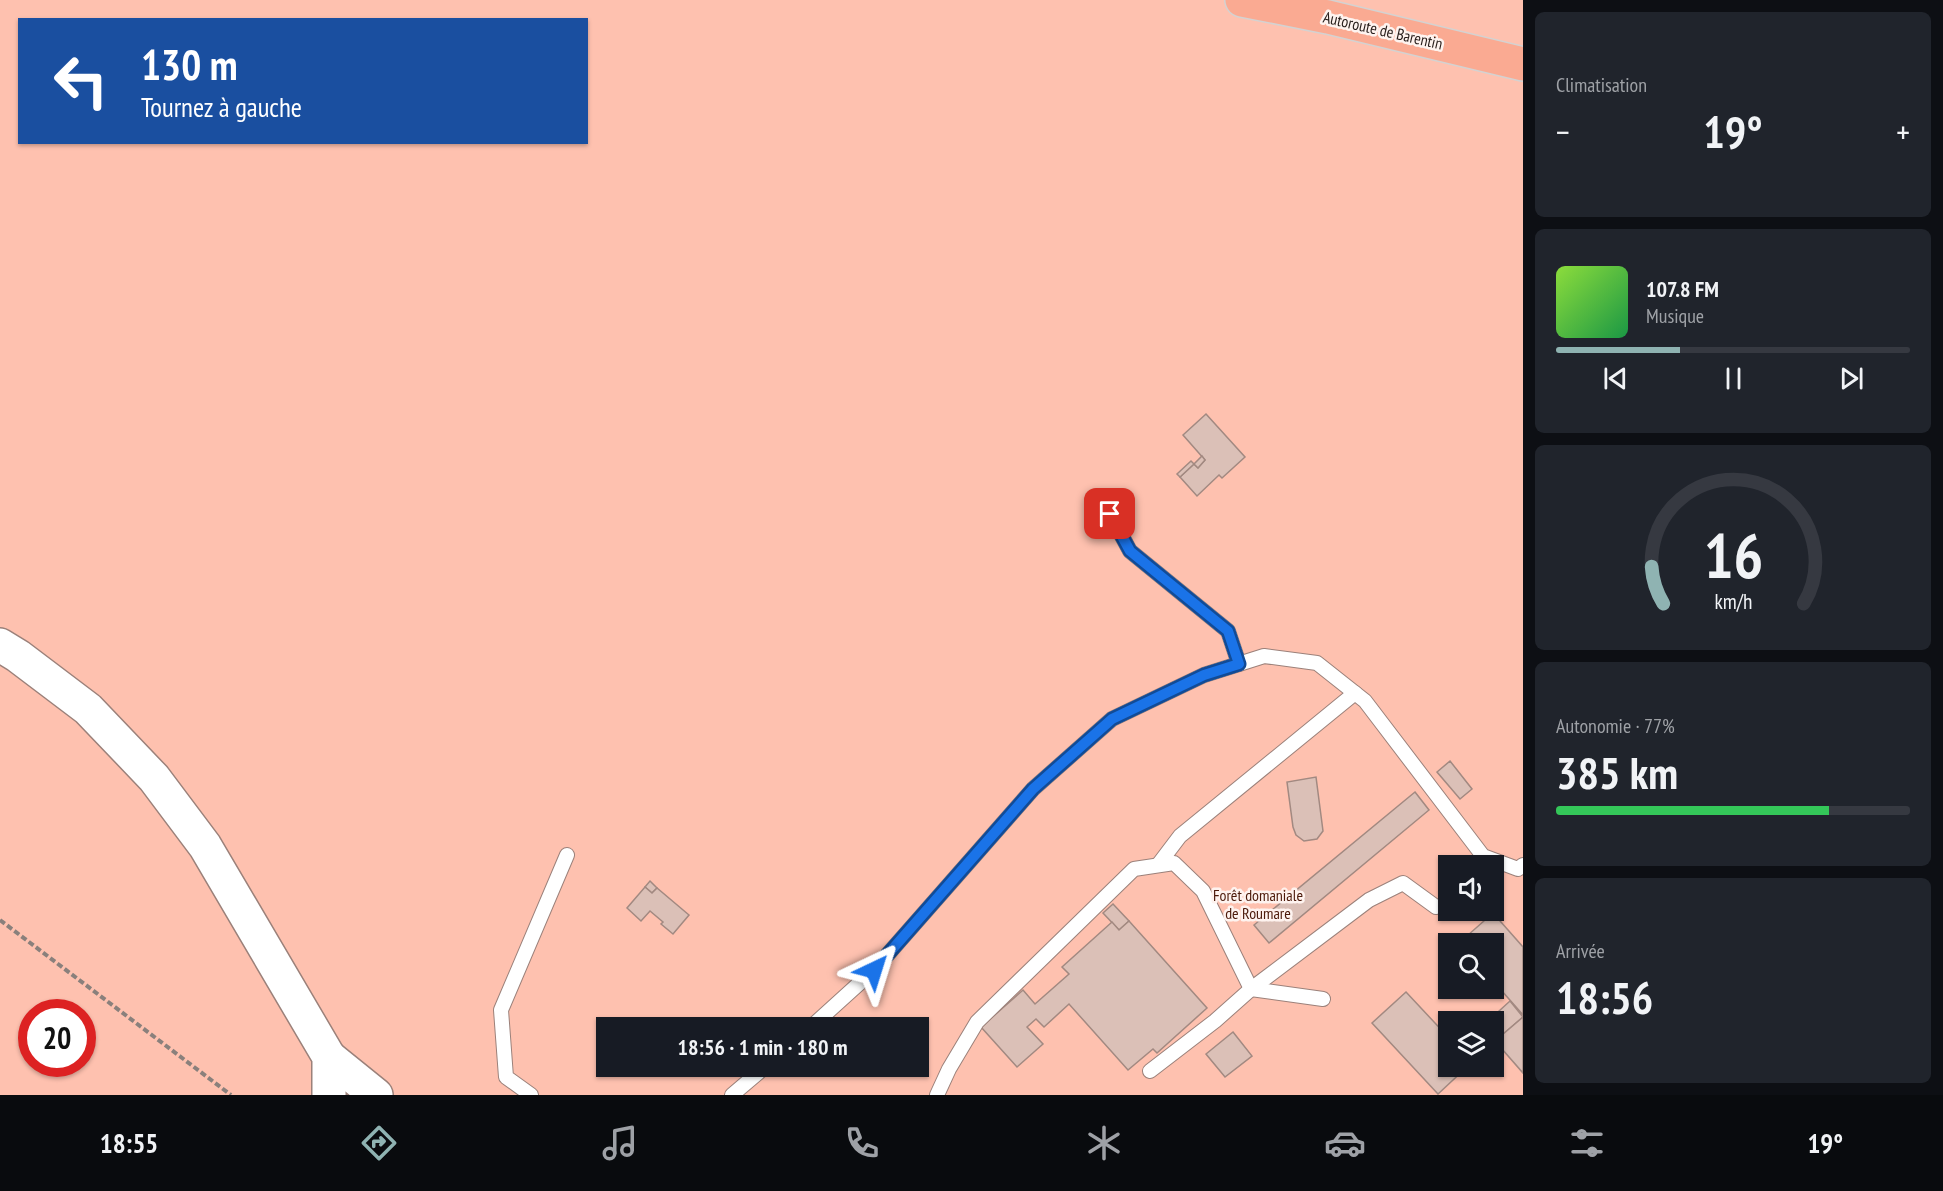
<!DOCTYPE html>
<html lang="fr">
<meta charset="utf-8">
<style>
body{margin:0;font-family:"PT Sans Narrow",sans-serif;background:#20242c;color:#f1f3f6;height:100vh;display:flex;flex-direction:column;font-size:22px;white-space:nowrap}
*{box-sizing:border-box;margin:0}
p{font-size:20px;color:#9ea1a6}
.icon{flex:none;width:33px;height:33px;fill:none;stroke:currentColor;stroke-width:2;stroke-linecap:round;stroke-linejoin:round}
.map{position:relative;flex:1;overflow:hidden}
.details{display:flex;flex-direction:column;gap:12px;padding:12px;background:#0d0f14;width:420px}
.details>*{flex:none}
.banner{position:absolute;left:18px;top:18px;width:570px;height:126px;border-radius:0px;box-shadow:0 2px 4px #0004;background:#1a4fa0;color:#fff;overflow:hidden}
.controls{position:absolute;left:1438px;top:855px;display:grid;gap:12px}
.controls a{display:grid;place-items:center;width:66px;height:66px;border-radius:0px;background:#171b24;box-shadow:0 2px 4px #0004;font-size:30px}
.speed{position:absolute;left:18px;top:999px;display:flex;gap:12px;font-size:30px;font-weight:700;text-align:center}
.speed>*{display:grid;place-content:center;width:78px;height:78px;border-radius:50%;background:#171b24;box-shadow:0 2px 4px #0004;line-height:1}
.speed .limit{border:9px solid #d22;background:#fff;color:#111}
.pin{position:absolute;display:grid;place-items:center;width:51px;height:51px;color:#fff;margin:-26px;border-radius:12px;box-shadow:0 3px 9px #0006}
.me{position:absolute;width:66px;margin:-33px;rotate:41deg;stroke-linejoin:round;filter:drop-shadow(0 0 4px #0008)}
.turn{display:flex;align-items:center;gap:21px;height:126px;padding:0 24px;font-size:27px}
.turn .icon{width:78px;height:78px;stroke-width:2.5}
.turn b{display:block;font-size:42px;line-height:51px}
.big{font-size:45px;font-weight:600;line-height:1.1}
.details .card{flex:1;display:flex;flex-direction:column;justify-content:center;gap:9px;min-width:0;padding:0 21px;border-radius:9px;background:#20242c}
.details .dial{align-items:center;gap:0}
.dial svg{height:156px;overflow:visible;fill:none;stroke:#363941;stroke-width:7;stroke-linecap:round;text-anchor:middle}
.dial text{fill:#f1f3f6;stroke:none}
.song{display:flex;align-items:center;gap:18px}
.cover{width:72px;height:72px;border-radius:9px;background:linear-gradient(135deg,hsl(90 70% 55%),hsl(140 70% 35%))}
.played{height:6px;border-radius:3px;background:linear-gradient(90deg,#8fb3b2 35%,#363941 35%)}
.keys{display:flex;justify-content:space-around;direction:ltr}
.heat{display:flex;justify-content:space-between;align-items:center;font-size:33px;direction:ltr}
.charge{height:9px;border-radius:4px;background:linear-gradient(90deg,#34c759 77%,#363941 0)}
.trip{position:absolute;left:596px;top:1017px;width:333px;height:60px;border-radius:0px;background:#171b24;box-shadow:0 2px 4px #0004;font-weight:600;line-height:60px;text-align:center}
.menu{display:flex;height:96px;justify-content:space-around;align-items:center;background:#090b0e;color:#9ea1a6}
.menu .icon{width:42px;height:42px}
.menu .selected{color:#8fb3b2}
.menu b{font-size:27px;color:#f1f3f6}
main{display:flex;flex:1;min-height:0}
.map>svg:first-child{display:block}
.green{fill:#fec1af;fill-rule:evenodd}
.building{fill:#dbc0b7;stroke:#a28981;stroke-width:1.5}
.lines{fill:none;stroke-linecap:round;stroke-linejoin:round}
.service-casing{stroke:#9b817a;stroke-width:16}
.tertiary-casing{stroke:#9b817a;stroke-width:36}
.secondary-casing{stroke:#9b817a;stroke-width:36}
.motorway-casing{stroke:#d4d2d1;stroke-width:36}
.path{stroke:#8a807c;stroke-width:4;stroke-dasharray:6 3;stroke-linecap:butt}
.service{stroke:#fff;stroke-width:14}
.tertiary{stroke:#fff;stroke-width:33}
.secondary{stroke:#fff;stroke-width:33}
.motorway{stroke:#faaa92;stroke-width:33}
.route-casing{stroke:#114b97;stroke-width:15}
.route{stroke:#1a73e8;stroke-width:10}
.labels{text-anchor:middle;stroke-width:5;stroke-linejoin:round;paint-order:stroke}
.street-label{font-size:16px;fill:#261c19;stroke:#fef3ef}
.park-label{font-size:16px;fill:#4c1a0a;stroke:#fef3ef}
</style>
<main>
<div class="map">
<svg width="1523" height="1095" viewBox="0 0 1523 1095">
<rect width="100%" height="100%" fill="#fef3ef"/>
<path class="green" d="M0 0H1523V1095H0ZM20 20H586V142H20ZM1449 866H1494V910H1449ZM1449 944H1494V988H1449ZM32 1012H82V1064H32ZM1449 1022H1494V1066H1449ZM606 1028H918V1066H606Z"/>
<g class="building">
<path d="M1206 414 1245 457 1222 478 1219 475 1197 496 1180 477 1194 464 1198 468 1205 460 1183 435Z"/>
<path d="M1202 456 1205 460 1198 468 1194 464Z"/>
<path d="M1191 461 1194 464 1180 477 1177 474Z"/>
<path d="M1450 761 1472 789 1460 799 1437 772Z"/>
<path d="M1316 777 1323 831 1317 839 1304 841 1296 835 1293 827 1287 782Z"/>
<path d="M1415 792 1429 810 1269 943 1254 925Z"/>
<path d="M650 881 657 888 652 893 645 887Z"/>
<path d="M645 887 652 893 657 888 689 915 673 934 661 924 663 922 650 911 641 921 627 908Z"/>
<path d="M1113 904 1129 921 1119 930 1103 913Z"/>
<path d="M1493 913 1523 947V1015L1494 982V944L1459 943Z"/>
<path d="M1129 921 1207 1008 1157 1053 1153 1049 1128 1070 1069 1004 1044 1027 1036 1019 1027 1027 1043 1044 1017 1067 981 1027 1023 990 1035 1004 1069 974 1062 967 1112 922 1119 930Z"/>
<path d="M1406 992 1449 1038V1066H1468L1438 1094 1372 1023Z"/>
<path d="M1510 1001 1523 1017 1495 1041 1494 1022H1487Z"/>
<path d="M1523 1017V1073L1495 1041Z"/>
<path d="M1233 1032 1252 1056 1225 1077 1206 1054Z"/>
</g>
<g class="lines">
<g class="service-casing">
<g id="service">
<path d="M1110 514 1130 551 1228 631 1239 664"/>
<path d="M1158 865 1180 836 1355 693"/>
<path d="M810 1028 874 970 1033 789 1112 719 1204 675 1264 656 1317 663 1365 701 1483 856 1518 869 1523 865"/>
<path d="M1150 1071 1215 1021 1251 989 1369 900 1403 883 1436 907"/>
<path d="M531 1095 506 1077 501 1010 567 855"/>
<path d="M732 1095 766 1066"/>
<path d="M937 1095 949 1069 977 1022 1134 869 1174 863 1203 891 1251 989 1323 999"/>
</g>
</g>
<g class="tertiary-casing">
<path id="tertiary" d="M329 1057 376 1095"/>
</g>
<g class="secondary-casing">
<path id="secondary" d="M0 645 18 656 88 709 154 778 205 846 329 1057V1095"/>
</g>
<g class="motorway-casing">
<path id="motorway" d="M1242 0 1328 17 1523 64"/>
</g>
<path class="path" d="M0 920 231 1095"/>
<use href="#service" class="service"/>
<use href="#tertiary" class="tertiary"/>
<use href="#secondary" class="secondary"/>
<use href="#motorway" class="motorway"/>
</g>
<g class="lines">
<g class="route-casing">
<path id="route" d="M874 970 1033 789 1112 719 1204 675 1239 664 1228 631 1130 551 1110 514"/>
</g>
<use href="#route" class="route"/>
</g>
<g class="labels">
<g class="street-label">
<text transform="translate(1383 30) rotate(13)" y="6">Autoroute de Barentin</text>
</g>
<g class="park-label">
<text x="1258" y="901">Forêt domaniale<tspan x="1258" dy="18">de Roumare</tspan></text>
</g>
</g>
</svg>
<div class="controls">
<a><svg class="icon" aria-label="sound" viewBox="0 0 24 24"><path d="M4 9h4l5-4v14l-5-4H4zM17 9q2 3 0 6"/></svg></a>
<a><svg class="icon" aria-label="search" viewBox="0 0 24 24"><circle cx="10" cy="10" r="6"/><path d="M15 15l6 6"/></svg></a>
<a><svg class="icon" aria-label="layers" viewBox="0 0 24 24"><path d="M12 4l9 5-9 5-9-5zM3 14l9 5 9-5"/></svg></a>
</div>
<div class="speed"><div class="limit">20</div></div>
<div class="pin" style="left:1110px;top:514px;background:#d93025"><svg class="icon" aria-label="arrive" viewBox="0 0 24 24"><path d="M6 21V4h12l-3 4 3 4H6"/></svg></div>
<svg class="me" style="left:874px;top:970px" viewBox="-20 -20 40 40"><path d="M0-17L14 15 0 8-14 15z" fill="#1a73e8" stroke="#fff" stroke-width="4"/></svg>
<div class="trip">18:56 · 1 min · 180 m</div>
<div class="banner">
<div class="turn"><svg class="icon" aria-label="left" viewBox="0 0 24 24"><path d="M17 20v-9H6M10 6l-5 5 5 5"/></svg><div><b>130 m</b>Tournez à gauche</div></div>
</div>
</div>
<section class="details">
<div class="card"><p>Climatisation</p>
<div class="heat"><a>−</a><b class="big">19°</b><a>+</a></div>
</div>
<div class="card">
<div class="song"><i class="cover"></i><div><b>107.8 FM</b><p>Musique</p></div></div>
<div class="played"></div>
<div class="keys"><svg class="icon" aria-label="previous" viewBox="0 0 24 24"><path d="M18 5L8 12l10 7zM5 5v14"/></svg><svg class="icon" aria-label="pause" viewBox="0 0 24 24"><path d="M8 5v14M16 5v14"/></svg><svg class="icon" aria-label="next" viewBox="0 0 24 24"><path d="M6 5l10 7-10 7zM19 5v14"/></svg></div>
</div>
<div class="card dial"><svg viewBox="0 0 100 80">
<path d="M14 69A42 42 0 1 1 86 69"/>
<path d="M14 69A42 42 0 0 1 8 50" stroke="#8fb3b2"/>
<text x="50" y="56" font-size="32" font-weight="700">16</text>
<text x="50" y="72" font-size="11">km/h</text>
</svg></div>
<div class="card"><p>Autonomie · 77%</p><b class="big">385 km</b><div class="charge"></div></div>
<div class="card"><p>Arrivée</p><b class="big">18:56</b></div>
</section>
</main>
<nav class="menu">
<b>18:55</b>
<svg class="icon selected" aria-label="directions" viewBox="0 0 24 24"><path d="M12 3l9 9-9 9-9-9zM9 14v-3h6M13 9l2 2-2 2"/></svg>
<svg class="icon" aria-label="music" viewBox="0 0 24 24"><path d="M9 18V5l10-2v13"/><circle cx="6" cy="18" r="3"/><circle cx="16" cy="16" r="3"/></svg>
<svg class="icon" aria-label="phone" viewBox="0 0 24 24"><path d="M5 4h4l2 5-3 2q2 4 5 5l2-3 5 2v4C11 20 4 13 5 4z"/></svg>
<svg class="icon" aria-label="climate" viewBox="0 0 24 24"><path d="M12 3v18M4 7l16 10M4 17L20 7"/></svg>
<svg class="icon" aria-label="car" viewBox="0 0 24 24"><path d="M5 17H2v-5l4-1 3-4h7l3 4 3 1v5h-3M9 17h6M6 11h13"/><circle cx="7" cy="17" r="2"/><circle cx="17" cy="17" r="2"/></svg>
<svg class="icon" aria-label="filters" viewBox="0 0 24 24"><path d="M4 7h16M4 17h16"/><circle cx="9" cy="7" r="2"/><circle cx="15" cy="17" r="2"/></svg>
<b>19°</b>
</nav>
